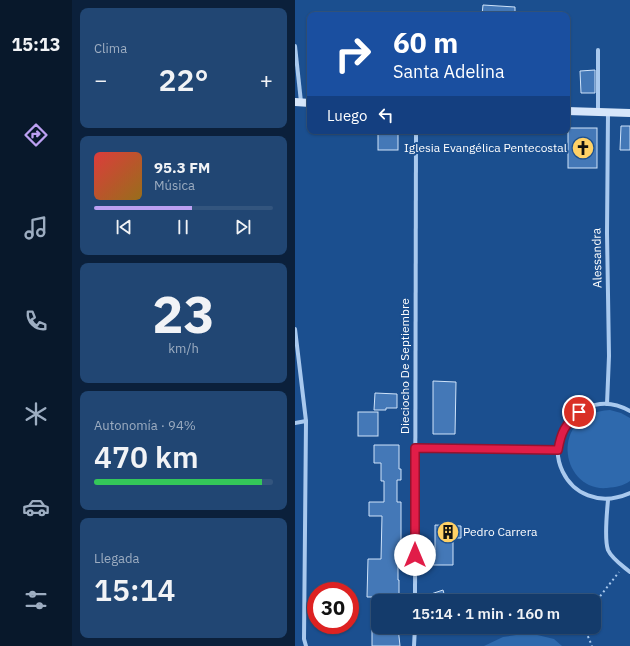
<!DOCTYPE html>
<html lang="es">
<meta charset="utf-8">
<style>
body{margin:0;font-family:"IBM Plex Sans",sans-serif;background:#214673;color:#f1f3f6;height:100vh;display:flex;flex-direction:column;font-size:15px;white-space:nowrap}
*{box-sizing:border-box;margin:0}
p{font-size:13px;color:#9dadc1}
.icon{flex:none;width:22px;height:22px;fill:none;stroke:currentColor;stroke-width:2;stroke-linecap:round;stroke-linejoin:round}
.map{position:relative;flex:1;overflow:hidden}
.panel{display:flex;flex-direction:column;gap:8px;padding:8px;background:#0b203b;width:223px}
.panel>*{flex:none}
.top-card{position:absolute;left:12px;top:12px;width:263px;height:122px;border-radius:8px;box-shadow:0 1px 3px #0004,0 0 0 1px #33557e;background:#1a4fa0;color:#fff;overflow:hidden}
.speed{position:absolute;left:12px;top:582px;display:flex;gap:8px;font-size:20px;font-weight:700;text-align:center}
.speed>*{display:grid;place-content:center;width:52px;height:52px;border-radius:50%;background:#143b6b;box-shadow:0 1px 3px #0004,0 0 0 1px #33557e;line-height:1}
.speed .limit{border:6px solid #d22;background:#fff;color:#111}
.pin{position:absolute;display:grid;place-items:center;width:34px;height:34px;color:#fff;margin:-17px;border:2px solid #fff;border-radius:50%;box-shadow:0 1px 4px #0007}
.me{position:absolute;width:44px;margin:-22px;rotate:0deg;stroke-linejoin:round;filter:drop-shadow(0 0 3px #0008)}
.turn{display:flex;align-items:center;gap:14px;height:84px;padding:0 20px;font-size:18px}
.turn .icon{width:52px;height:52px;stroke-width:2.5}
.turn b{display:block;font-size:28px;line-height:34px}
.then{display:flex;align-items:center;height:38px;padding:0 20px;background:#0003;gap:8px;font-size:15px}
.big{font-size:30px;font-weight:600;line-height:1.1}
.panel .card{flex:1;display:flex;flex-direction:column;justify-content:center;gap:6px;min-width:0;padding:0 14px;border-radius:8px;background:#214673}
.panel .dial{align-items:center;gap:0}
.dial b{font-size:52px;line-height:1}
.song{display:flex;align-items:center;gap:12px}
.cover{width:48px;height:48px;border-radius:6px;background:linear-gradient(135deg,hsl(0 70% 55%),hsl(40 70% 35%))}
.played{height:4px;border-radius:2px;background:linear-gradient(90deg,#bca0f2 55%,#33557e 55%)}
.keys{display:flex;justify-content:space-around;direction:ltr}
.heat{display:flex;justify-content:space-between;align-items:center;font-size:22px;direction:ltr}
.charge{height:6px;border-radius:3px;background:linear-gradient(90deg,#34c759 94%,#33557e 0)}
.trip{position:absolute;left:76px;top:594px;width:230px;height:40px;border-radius:8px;background:#143b6b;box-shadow:0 1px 3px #0004,0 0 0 1px #33557e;font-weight:600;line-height:40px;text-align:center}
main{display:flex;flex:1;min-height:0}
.menu{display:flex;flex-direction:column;width:72px;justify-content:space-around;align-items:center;background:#08182b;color:#9dadc1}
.menu .icon{width:28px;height:28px}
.menu .current{color:#bca0f2}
.menu b{font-size:18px;color:#f1f3f6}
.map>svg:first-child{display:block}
.green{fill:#2e69ad}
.building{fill:#4478b7;stroke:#cfe3fa}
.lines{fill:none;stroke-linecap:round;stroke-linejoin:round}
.path{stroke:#a9c9ee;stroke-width:2;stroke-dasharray:2 3;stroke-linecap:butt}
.street{stroke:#a9c9ee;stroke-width:4}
.secondary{stroke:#d6e6fa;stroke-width:8}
.route-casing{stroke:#92132f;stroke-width:10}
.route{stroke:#e11d48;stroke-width:7}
.labels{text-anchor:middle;stroke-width:4;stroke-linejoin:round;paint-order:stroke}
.poi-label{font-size:12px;fill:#fff;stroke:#1b4f8f;text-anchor:end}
.street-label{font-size:12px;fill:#fff;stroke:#1b4f8f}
</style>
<main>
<nav class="menu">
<b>15:13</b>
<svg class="icon current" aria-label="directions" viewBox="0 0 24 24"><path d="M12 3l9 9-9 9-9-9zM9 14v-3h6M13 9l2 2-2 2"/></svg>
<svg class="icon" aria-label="music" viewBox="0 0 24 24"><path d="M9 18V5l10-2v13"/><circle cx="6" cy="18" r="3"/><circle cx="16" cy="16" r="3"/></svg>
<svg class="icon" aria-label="phone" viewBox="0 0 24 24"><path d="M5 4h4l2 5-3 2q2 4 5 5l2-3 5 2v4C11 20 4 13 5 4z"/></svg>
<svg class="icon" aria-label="climate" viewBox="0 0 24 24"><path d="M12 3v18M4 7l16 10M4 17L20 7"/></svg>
<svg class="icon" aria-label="car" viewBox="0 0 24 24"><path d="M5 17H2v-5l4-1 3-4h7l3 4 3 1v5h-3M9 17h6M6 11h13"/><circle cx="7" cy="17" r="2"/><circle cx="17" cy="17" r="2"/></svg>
<svg class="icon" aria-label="filters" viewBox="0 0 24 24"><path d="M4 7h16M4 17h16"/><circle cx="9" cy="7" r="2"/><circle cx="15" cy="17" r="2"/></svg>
</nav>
<section class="panel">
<div class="card"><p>Clima</p>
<div class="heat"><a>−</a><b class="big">22°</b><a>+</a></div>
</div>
<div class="card">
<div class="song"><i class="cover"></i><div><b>95.3 FM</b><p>Música</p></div></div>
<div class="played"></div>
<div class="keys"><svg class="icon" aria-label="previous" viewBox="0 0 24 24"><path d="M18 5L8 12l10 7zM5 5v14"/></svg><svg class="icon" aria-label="pause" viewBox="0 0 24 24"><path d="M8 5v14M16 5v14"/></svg><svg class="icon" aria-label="next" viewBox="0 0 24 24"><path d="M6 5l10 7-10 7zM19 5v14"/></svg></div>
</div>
<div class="card dial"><b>23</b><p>km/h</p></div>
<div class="card"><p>Autonomía · 94%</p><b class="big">470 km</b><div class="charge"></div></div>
<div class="card"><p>Llegada</p><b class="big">15:14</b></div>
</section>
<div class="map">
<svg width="335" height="646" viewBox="0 0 335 646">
<rect width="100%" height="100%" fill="#1b4f8f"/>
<g class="green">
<path d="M315 410 326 413 335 418V481C328 486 321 487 312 488 266 492 252 414 315 410Z"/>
<path d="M234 633 259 639 267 646H189L208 637Z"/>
</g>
<g class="building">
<path d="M188 5 220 7V15H187Z"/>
<path d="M300 70V93H286L285 71Z"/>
<path d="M326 126H335V150H325Z"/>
<rect x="273" y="128" width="29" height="40"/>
<rect x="83" y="131" width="20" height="19"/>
<path d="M138 381 161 382 160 434H138Z"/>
<path d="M80 393 102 394V408H91V410H79Z"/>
<rect x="63" y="412" width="20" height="24"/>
<path d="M79 445H104V469H106V480H102V502H106V545H103V580H104V597H100V600H84V597H72L73 559H86L87 516H74V502H89V481H86V463H79Z"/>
<path d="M140 525 166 526V538H158V565H138V551H140Z"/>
<path d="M148 590 151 601H124V598Z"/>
<path d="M77 627H103L105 646H77Z"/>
</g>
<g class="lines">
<g class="path">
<path d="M299 604 324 572"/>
<path d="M289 627 297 646"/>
</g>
<g class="street">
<path d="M0 46 6 102"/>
<path d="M303 50V112"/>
<path d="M0 329 11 421 9 639 11 646"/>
<path d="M312 404 314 356 312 233 313 113"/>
<path d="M335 411C321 403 306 401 291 408 234 436 271 521 335 493"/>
<path d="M0 423 11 421"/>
<path d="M120 448 263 450"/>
<path d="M313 500C312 512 309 539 313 550 317 559 328 566 335 572"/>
<path d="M120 601 121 131"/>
<path d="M119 646 120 627"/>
</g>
<g class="secondary">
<path d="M0 102 15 103"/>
<path d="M272 111 335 113"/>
</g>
</g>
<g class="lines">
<g class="route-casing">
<path id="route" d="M120 555V448L263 450C266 432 270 425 284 412"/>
</g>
<use href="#route" class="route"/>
</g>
<defs>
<g id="church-disc" transform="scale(1.15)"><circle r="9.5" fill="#ffd166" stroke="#1b4f8f"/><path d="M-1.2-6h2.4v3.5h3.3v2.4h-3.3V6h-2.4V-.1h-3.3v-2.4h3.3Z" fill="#111"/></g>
<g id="building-disc" transform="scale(1.15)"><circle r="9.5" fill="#ffd166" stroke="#1b4f8f"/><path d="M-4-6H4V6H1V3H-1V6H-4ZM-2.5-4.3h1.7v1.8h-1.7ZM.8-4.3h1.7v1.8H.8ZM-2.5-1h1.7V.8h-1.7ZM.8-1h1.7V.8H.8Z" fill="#111"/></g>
</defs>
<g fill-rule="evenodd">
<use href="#church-disc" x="288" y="148"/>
<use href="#building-disc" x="153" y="532"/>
</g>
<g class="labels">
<g class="poi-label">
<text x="272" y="152">Iglesia Evangélica Pentecostal</text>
<text x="168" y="536" text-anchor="start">Pedro Carrera</text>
</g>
<g class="street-label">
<text transform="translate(302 258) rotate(-91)" y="4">Alessandra</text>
<text transform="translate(110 366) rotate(-90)" y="4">Dieciocho De Septiembre</text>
</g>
</g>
</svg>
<div class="speed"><div class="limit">30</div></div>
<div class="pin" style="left:284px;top:412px;background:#d93025"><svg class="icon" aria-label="arrive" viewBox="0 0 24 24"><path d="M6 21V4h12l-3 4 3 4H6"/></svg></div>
<svg class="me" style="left:120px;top:555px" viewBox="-20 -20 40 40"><circle r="19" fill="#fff"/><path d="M0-13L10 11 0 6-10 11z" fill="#e11d48"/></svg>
<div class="trip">15:14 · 1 min · 160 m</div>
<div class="top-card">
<div class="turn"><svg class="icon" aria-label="right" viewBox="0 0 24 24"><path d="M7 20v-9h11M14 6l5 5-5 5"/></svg><div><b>60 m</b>Santa Adelina</div></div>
<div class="then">Luego<svg class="icon" aria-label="left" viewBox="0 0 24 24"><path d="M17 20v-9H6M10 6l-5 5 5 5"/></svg></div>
</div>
</div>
</main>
